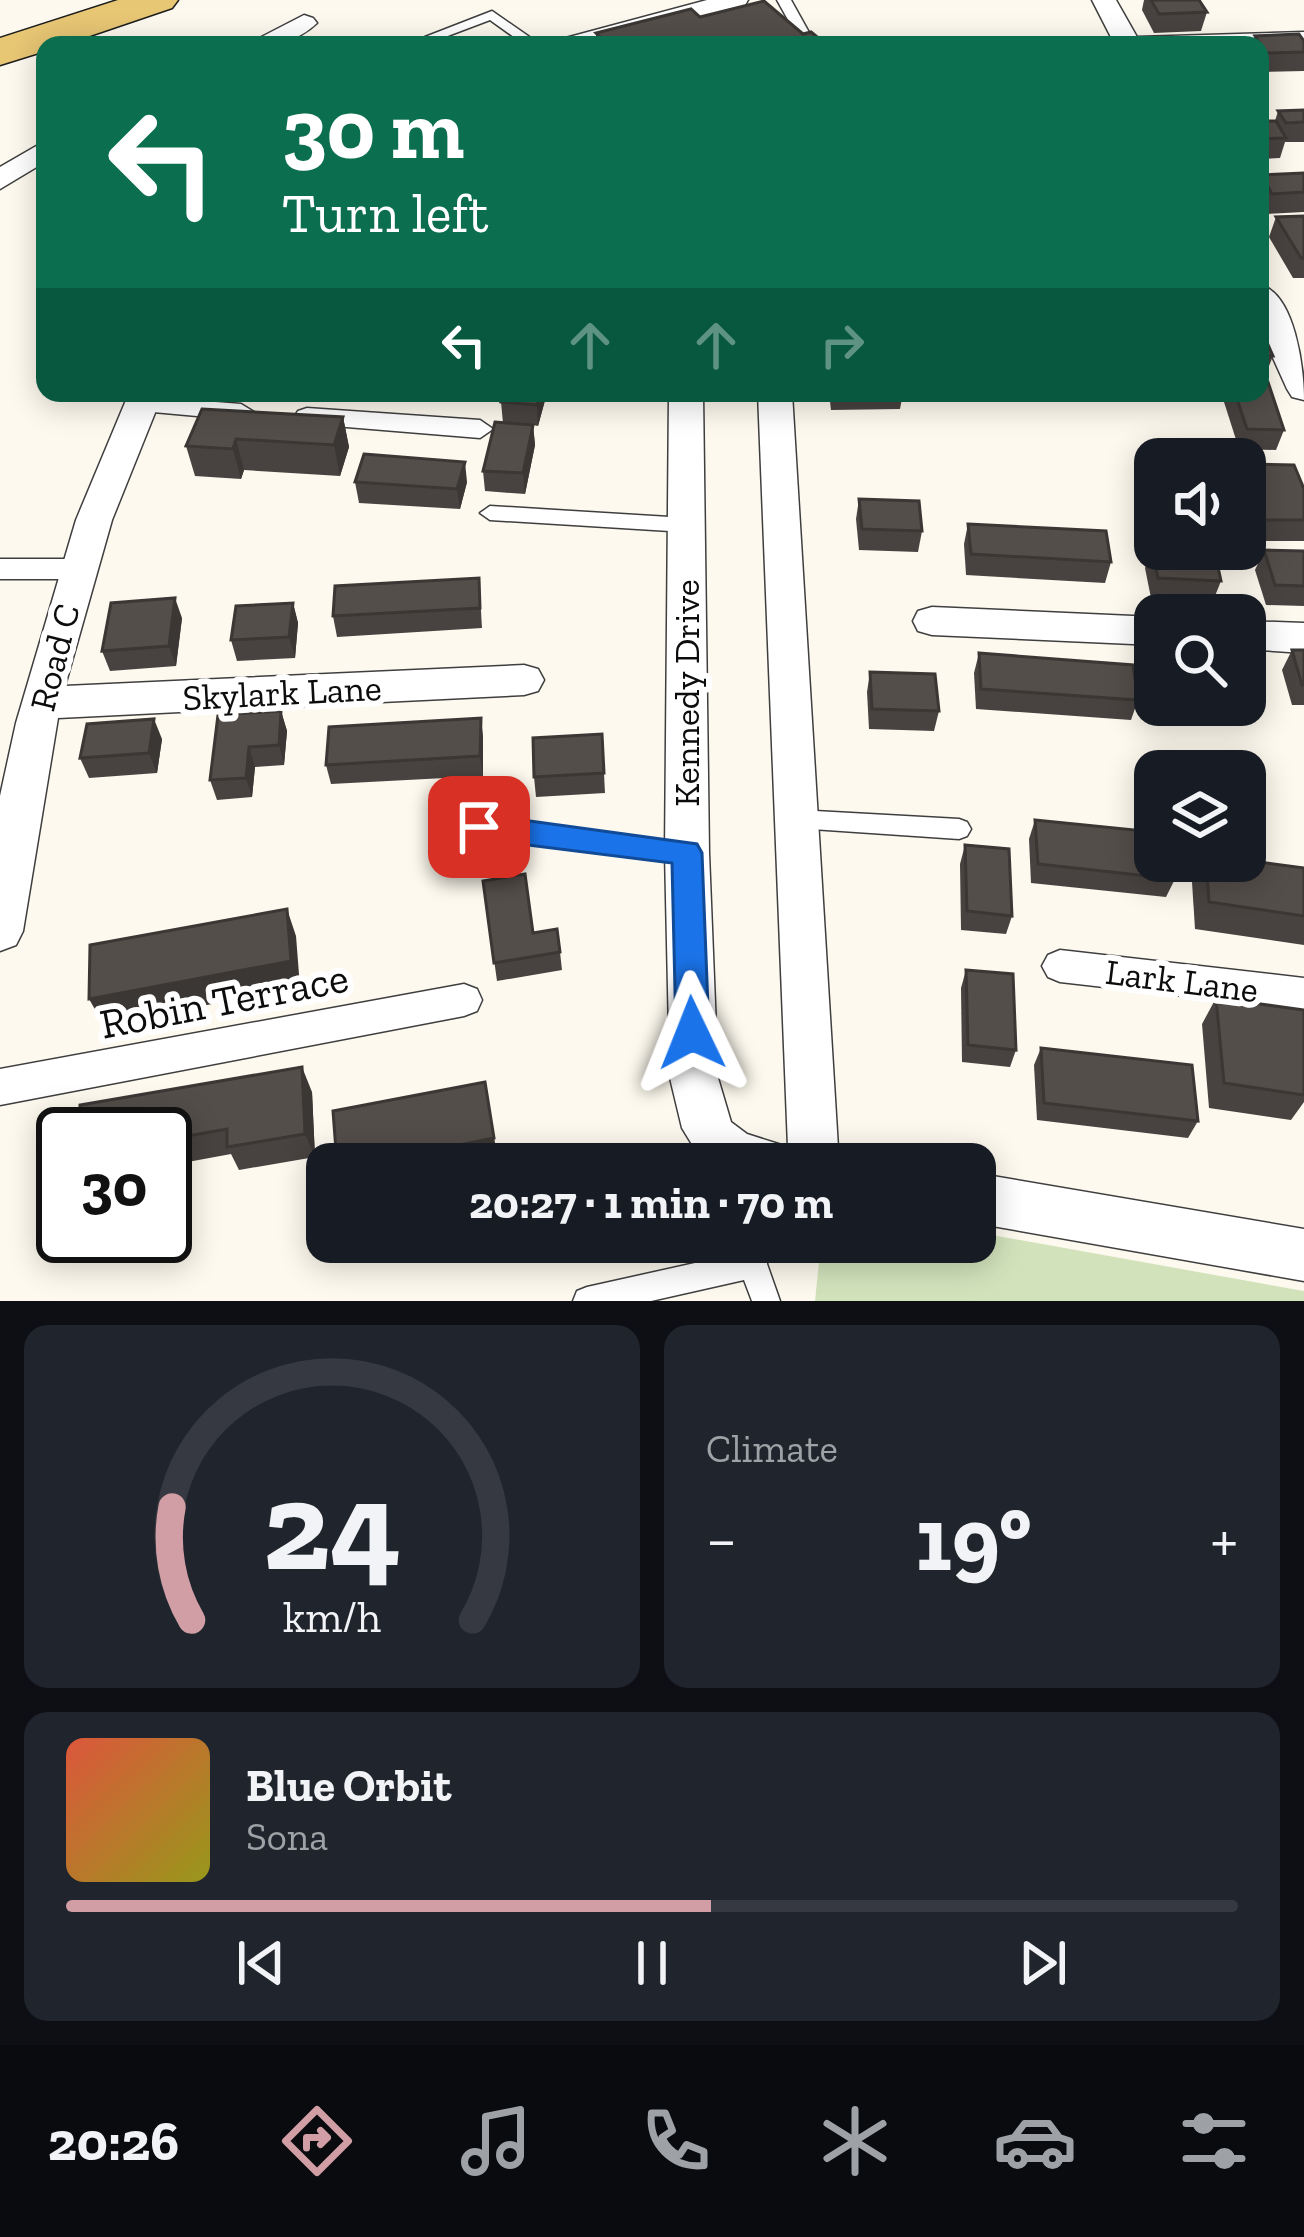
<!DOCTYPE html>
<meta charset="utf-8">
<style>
body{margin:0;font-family:"Zilla Slab",serif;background:#20242c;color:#f1f3f6;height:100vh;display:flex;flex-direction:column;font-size:45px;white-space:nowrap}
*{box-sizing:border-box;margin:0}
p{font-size:39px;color:#9ea1a6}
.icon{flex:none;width:66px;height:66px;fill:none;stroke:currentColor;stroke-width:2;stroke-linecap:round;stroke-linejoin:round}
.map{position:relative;height:1301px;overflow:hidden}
.panel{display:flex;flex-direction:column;gap:24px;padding:24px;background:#0d0f14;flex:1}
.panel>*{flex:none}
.top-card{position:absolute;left:36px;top:36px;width:1233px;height:366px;border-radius:24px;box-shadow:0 6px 30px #0003;background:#0b6e4f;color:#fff;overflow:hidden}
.buttons{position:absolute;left:1134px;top:438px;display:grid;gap:24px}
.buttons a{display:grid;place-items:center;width:132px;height:132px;border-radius:24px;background:#171b24;box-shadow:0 6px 30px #0003;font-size:60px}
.speed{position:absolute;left:36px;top:1107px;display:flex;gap:24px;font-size:60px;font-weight:700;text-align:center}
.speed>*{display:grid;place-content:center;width:156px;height:156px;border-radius:50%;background:#171b24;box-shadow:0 6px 30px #0003;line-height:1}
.speed .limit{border:6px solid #111;border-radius:18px;background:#fff;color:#111}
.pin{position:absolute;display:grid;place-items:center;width:102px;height:102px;color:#fff;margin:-51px;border-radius:24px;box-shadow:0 6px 18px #0006}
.me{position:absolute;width:132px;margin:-66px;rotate:358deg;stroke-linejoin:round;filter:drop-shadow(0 0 9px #0008)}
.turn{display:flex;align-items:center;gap:42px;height:252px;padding:0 48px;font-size:54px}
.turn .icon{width:156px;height:156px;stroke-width:2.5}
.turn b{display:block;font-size:84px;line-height:102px}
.lanes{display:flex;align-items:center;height:114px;padding:0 48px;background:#0003;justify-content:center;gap:60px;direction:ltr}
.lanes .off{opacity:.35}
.big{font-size:90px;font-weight:700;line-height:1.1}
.panel .tile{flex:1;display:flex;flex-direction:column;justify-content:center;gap:18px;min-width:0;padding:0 42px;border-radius:24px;background:#20242c}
.panel .dial{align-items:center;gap:0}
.dial svg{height:312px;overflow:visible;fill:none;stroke:#363941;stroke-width:7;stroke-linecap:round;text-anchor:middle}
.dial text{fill:#f1f3f6;stroke:none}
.song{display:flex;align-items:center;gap:36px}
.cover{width:144px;height:144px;border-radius:18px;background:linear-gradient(135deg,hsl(10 70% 55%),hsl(60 70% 35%))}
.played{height:12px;border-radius:6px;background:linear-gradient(90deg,#d19ea5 55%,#363941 55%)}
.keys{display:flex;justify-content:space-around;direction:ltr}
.heat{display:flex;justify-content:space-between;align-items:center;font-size:66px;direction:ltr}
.panel .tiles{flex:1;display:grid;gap:24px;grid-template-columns:1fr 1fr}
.tile:last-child{grid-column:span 2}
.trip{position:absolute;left:306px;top:1143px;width:690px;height:120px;border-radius:24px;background:#171b24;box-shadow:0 6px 30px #0003;font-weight:700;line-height:120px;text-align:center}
.menu{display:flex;height:192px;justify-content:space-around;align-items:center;background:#090b0e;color:#9ea1a6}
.menu .icon{width:84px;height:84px}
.menu .selected{color:#d19ea5}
.menu b{font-size:54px;color:#f1f3f6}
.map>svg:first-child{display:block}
.green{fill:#d2e3bc}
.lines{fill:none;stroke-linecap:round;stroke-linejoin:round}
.service-casing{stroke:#3f3f3f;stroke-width:3}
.pedestrian-casing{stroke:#3f3f3f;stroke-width:3}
.minor-casing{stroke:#3f3f3f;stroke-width:3}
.primary-casing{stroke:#1d1d1d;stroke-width:3}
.service{fill:#fff;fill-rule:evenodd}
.pedestrian{fill:#fff;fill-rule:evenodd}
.minor{fill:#fff;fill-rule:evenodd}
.primary{fill:#e7c674;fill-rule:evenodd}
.wall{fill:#484340}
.shaded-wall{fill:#3b3734}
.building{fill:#544e4a;stroke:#3b3734;stroke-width:3}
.route{fill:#1a73e8;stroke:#114b97;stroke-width:3}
.labels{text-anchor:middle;stroke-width:12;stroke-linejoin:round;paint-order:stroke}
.street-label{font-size:36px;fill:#0c0c0c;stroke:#fff}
.near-street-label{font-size:42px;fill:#0c0c0c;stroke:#fff}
</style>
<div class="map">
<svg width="1304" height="1301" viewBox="0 0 1304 1301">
<rect width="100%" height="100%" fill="#fdf9ee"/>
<path class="green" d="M975 1232 1304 1291V1301H815L821 1242H975Z"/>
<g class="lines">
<g class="service-casing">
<g id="service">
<path d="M777 0H791L816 45H802Z"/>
<path d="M492 11 541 45H525L490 20 437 40 425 37Z"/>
<path d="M490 506 686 518 696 525 686 532 490 520 480 513Z"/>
<path d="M797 810 959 819 967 822 971 829 967 836 959 839 797 828 789 826 786 819 789 812Z"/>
<path d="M479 817 687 843 695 846 699 853 695 860 687 863 479 837 471 834 467 827 471 820Z"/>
<path d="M741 1242H769L767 1264 780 1301H752L744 1280 651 1301H573L577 1291 587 1287 740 1253Z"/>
</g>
</g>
<g class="pedestrian-casing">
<g id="pedestrian">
<path d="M140 396 241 404 254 412 241 420 131 410 127 404Z"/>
<path d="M307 408 480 420 493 429 480 438 298 423 294 417 298 411Z"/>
<path d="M0 559H77L91 569 77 579H0Z"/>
<path d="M1060 950 1304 978V1010L1060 982 1048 977 1042 966 1048 955Z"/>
<path d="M464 984 477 989 482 1000 477 1011 464 1016 0 1105V1069Z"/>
</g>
</g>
<g class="minor-casing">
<g id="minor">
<path d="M707 0H748L745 5 597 45H554L558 40Z"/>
<path d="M1092 0H1116L1137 37 1304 32V48L1115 45Z"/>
<path d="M304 15 313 18 317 23C296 43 274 45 246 45Z"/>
<path d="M45 141V162L0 189V167Z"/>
<path d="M1260 285C1295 293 1304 369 1304 400L1292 397 1287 389 1260 329Z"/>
<path d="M129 393H163L112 520 65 686 524 665 538 669 544 680 538 691 524 695 58 718 23 931 16 945 0 951V796L16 723 76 520Z"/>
<path d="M669 393H703L709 853 718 1078 731 1122 747 1134 788 1147 758 393H792L839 1164H704L682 1128 670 1078 665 853Z"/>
<path d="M932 607 1155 617V645L932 635 918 631 913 621 918 611Z"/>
<path d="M1245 621 1304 623V653L1245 649Z"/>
<path d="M975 1173 1304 1229V1281L975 1223Z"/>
</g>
</g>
<g class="primary-casing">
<path id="primary" d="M118 0H178L172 8 63 45H45V51L0 65V38Z"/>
</g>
<use href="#service" class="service"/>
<use href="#pedestrian" class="pedestrian"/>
<use href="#minor" class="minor"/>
<use href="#primary" class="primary"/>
</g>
<g class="wall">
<path d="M1144 0H1199L1207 12 1201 31 1154 33 1142 10Z"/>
<path d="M700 17 803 34 827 45H596V33Z"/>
<path d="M1255 36 1304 41V71L1260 72V45H1252Z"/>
<path d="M1304 110V142H1285L1280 158 1260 159V139L1275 121 1278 111Z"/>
<path d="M1304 173V212L1265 214 1260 204 1262 175Z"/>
<path d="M1304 216V278H1293L1269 237 1276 217Z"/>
<path d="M1260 331 1273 356 1265 376H1260Z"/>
<path d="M321 393H366L365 396Z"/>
<path d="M504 393H547L538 426 533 425 535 445 525 494 485 491 483 471 503 423 501 402Z"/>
<path d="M829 393H903L900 409 831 410Z"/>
<path d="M1227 393H1260L1284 430 1276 450 1239 449 1224 402Z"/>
<path d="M343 417 349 447 340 476 244 470 241 479 195 476 186 446Z"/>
<path d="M1245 464 1304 489V541H1255L1245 514Z"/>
<path d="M355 482H467L460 509 359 503Z"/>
<path d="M859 499 922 531 918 552 859 550 856 519Z"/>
<path d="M968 524 1111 562 1105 583 966 575 964 544Z"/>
<path d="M1152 548 1221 581 1213 601 1151 598 1145 568Z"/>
<path d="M1264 550 1304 551V606L1266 605 1255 570Z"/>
<path d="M479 578 482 628 337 637 333 616Z"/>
<path d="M293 603 298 623 295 658 237 661 231 640Z"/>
<path d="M182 618 176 666 110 671 102 651Z"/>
<path d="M1292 650H1304V705H1292L1282 670Z"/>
<path d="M979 653 1138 700 1131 720 976 709 974 673Z"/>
<path d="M870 672 939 711 934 731 869 729 867 692Z"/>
<path d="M1245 681 1249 697 1240 717 1177 714 1175 705H1245Z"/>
<path d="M281 711 287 731 284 765 255 767 252 797 217 800 210 780Z"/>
<path d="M481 718 483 738V776L331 784 326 765Z"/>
<path d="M602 734 605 793 536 797 534 777Z"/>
<path d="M162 739 157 773 89 778 80 758Z"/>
<path d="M1035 820 1175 879 1166 897 1031 883 1029 839Z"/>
<path d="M965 845 1012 916 1006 934 961 930 960 864Z"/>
<path d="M1202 861H1245L1304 868V945L1195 929 1192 882Z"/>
<path d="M483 881 533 933 560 952 562 970 497 981Z"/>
<path d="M966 970 1016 1050 1010 1067 962 1062 961 988Z"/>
<path d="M1216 998 1304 1010V1102L1291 1120 1209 1108 1202 1024Z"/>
<path d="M1041 1048 1198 1121 1188 1138 1037 1120 1034 1065Z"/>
<path d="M312 1092 315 1157 239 1170 231 1154 166 1166 165 1185V1134Z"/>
</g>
<g class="shaded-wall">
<path d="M540 393H547L538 426 537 405Z"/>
<path d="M343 417 349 447 340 476 334 445Z"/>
<path d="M533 425 535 445 525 494 523 473Z"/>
<path d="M236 439 244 470 241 479 233 449Z"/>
<path d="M465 462 467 482 460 509 457 489Z"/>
<path d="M175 598 182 618 176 666 169 646Z"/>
<path d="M293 603 298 623 295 658 289 637Z"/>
<path d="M281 711 287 731 284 765 279 745Z"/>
<path d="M481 718 483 738V776L480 756Z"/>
<path d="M154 719 162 739 157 773 149 753Z"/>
<path d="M249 747 255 767 252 797 246 778Z"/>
<path d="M287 909 296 936 300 987 104 1025 89 999Z"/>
<path d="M302 1067 312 1092 315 1157 305 1134Z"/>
<path d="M485 1082 497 1155 450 1164H365Z"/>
</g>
<g class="building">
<path d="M1151 0H1199L1207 12 1159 14Z"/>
<path d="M764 1 803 34 811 32 827 45H735L733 43 725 45H608L596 33 691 9 700 17Z"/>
<path d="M1299 34 1304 41V52L1266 53 1255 36Z"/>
<path d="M1220 38 1224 45H1182L1179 39Z"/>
<path d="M1304 110V122L1286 123 1278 111Z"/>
<path d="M1260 121H1276L1286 138 1260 139Z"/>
<path d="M1304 173V192L1272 194 1262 175Z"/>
<path d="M1304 216V258H1301L1276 217Z"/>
<path d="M1260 331H1262L1273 356H1260Z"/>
<path d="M1260 382H1268L1284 430 1247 429 1235 393H1260Z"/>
<path d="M504 393H540L537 405 501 402Z"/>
<path d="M202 409 343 417 334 445 236 439 233 449 186 446Z"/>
<path d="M495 422 533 425 523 473 483 471Z"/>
<path d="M364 454 465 462 457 489 355 482Z"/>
<path d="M1245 464 1294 465 1304 489V520H1263L1245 471Z"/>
<path d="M859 499 919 501 922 531 862 529Z"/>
<path d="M968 524 1106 531 1111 562 971 554Z"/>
<path d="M1152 548 1214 549 1221 581 1158 578Z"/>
<path d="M1264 550 1304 551V586L1275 585Z"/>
<path d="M479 578 480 608 333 616 335 586Z"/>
<path d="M175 598 169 646 102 651 111 603Z"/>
<path d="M293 603 289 637 231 640 236 606Z"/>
<path d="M1292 650H1304V685H1302Z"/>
<path d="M979 653 1133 665 1138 700 981 689Z"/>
<path d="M870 672 935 674 939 711 872 709Z"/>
<path d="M281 711 279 745 249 747 246 778 210 780 218 715Z"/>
<path d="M481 718 480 756 326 765 329 727Z"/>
<path d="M154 719 149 753 80 758 87 724Z"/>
<path d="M602 734 604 773 534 777 533 738Z"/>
<path d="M1035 820 1155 832V861H1173L1175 879 1038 864Z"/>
<path d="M965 845 1009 849 1012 916 967 911Z"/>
<path d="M1245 860 1304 868V916L1209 902 1206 861Z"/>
<path d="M525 874 533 933 557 929 560 952 494 963 483 881Z"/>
<path d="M287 909 291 961 89 999 90 945Z"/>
<path d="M966 970 1013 974 1016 1050 968 1045Z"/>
<path d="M1216 998 1304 1010V1095L1224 1083Z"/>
<path d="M1041 1048 1192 1065 1198 1121 1044 1103Z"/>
<path d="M302 1067 305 1134 227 1147V1129L165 1140V1134H79L80 1105Z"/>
<path d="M485 1082 494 1138 365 1164H337L333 1111Z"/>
</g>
<path class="route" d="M479 814 697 844 702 853 709 1033 704 1043 692 1048 681 1043 676 1033 672 863 479 839 468 836 464 827 468 818Z"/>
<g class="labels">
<g class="street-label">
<text transform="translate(54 657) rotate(-76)" y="13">Road C</text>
<text transform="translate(282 692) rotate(-3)" y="13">Skylark Lane</text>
<text transform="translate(686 693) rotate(-90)" y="13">Kennedy Drive</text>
<text transform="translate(1182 980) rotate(7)" y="13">Lark Lane</text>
</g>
<g class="near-street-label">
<text transform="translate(224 1000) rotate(-11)" y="15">Robin Terrace</text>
</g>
</g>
</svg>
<div class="buttons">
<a><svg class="icon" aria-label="sound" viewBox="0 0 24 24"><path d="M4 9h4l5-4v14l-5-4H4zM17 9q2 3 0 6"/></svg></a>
<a><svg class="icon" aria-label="search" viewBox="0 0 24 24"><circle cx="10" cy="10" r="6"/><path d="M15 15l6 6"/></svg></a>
<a><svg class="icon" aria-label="layers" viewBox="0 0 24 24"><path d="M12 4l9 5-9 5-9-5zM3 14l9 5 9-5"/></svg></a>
</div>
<div class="speed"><div class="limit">30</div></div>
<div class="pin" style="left:479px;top:827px;background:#d93025"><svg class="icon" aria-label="arrive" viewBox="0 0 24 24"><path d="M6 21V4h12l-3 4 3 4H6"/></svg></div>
<svg class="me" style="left:692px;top:1033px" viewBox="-20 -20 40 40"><path d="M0-17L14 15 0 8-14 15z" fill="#1a73e8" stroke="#fff" stroke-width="4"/></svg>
<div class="trip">20:27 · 1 min · 70 m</div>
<div class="top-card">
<div class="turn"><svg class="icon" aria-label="left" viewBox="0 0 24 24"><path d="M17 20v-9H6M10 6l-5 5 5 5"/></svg><div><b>30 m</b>Turn left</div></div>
<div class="lanes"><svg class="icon" aria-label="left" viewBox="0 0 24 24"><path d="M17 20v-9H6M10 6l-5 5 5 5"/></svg><svg class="icon off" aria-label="ahead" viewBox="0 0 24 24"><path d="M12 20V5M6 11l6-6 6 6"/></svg><svg class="icon off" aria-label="ahead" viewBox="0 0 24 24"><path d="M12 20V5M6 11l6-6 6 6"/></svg><svg class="icon off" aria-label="right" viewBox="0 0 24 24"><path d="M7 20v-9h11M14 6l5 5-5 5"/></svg></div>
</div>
</div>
<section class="panel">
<div class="tiles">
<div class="tile dial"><svg viewBox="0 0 100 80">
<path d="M14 69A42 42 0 1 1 86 69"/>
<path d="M14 69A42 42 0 0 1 9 40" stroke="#d19ea5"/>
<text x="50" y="56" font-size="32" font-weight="700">24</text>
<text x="50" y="72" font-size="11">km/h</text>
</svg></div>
<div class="tile"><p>Climate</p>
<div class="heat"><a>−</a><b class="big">19°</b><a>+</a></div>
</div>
<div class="tile">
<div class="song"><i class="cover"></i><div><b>Blue Orbit</b><p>Sona</p></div></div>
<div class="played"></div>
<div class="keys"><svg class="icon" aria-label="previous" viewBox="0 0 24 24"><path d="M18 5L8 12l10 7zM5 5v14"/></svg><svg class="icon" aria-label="pause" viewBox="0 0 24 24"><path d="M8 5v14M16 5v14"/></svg><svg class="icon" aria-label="next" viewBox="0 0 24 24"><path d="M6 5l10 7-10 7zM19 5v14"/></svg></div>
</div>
</div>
</section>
<nav class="menu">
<b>20:26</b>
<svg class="icon selected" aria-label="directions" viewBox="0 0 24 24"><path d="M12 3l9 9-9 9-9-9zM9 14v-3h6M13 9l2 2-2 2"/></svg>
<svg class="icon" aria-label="music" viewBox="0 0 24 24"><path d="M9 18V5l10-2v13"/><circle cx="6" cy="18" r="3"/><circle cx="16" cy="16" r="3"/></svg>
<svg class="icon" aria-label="phone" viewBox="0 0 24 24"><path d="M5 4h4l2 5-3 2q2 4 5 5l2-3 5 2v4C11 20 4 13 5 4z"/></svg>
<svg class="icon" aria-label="climate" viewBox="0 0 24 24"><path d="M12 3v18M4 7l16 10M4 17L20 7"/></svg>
<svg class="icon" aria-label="car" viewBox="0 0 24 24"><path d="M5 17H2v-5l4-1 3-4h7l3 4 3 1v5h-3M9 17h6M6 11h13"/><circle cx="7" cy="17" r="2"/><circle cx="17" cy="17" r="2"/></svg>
<svg class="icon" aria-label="filters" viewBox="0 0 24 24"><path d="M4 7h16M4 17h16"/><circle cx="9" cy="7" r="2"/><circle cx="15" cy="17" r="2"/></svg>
</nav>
